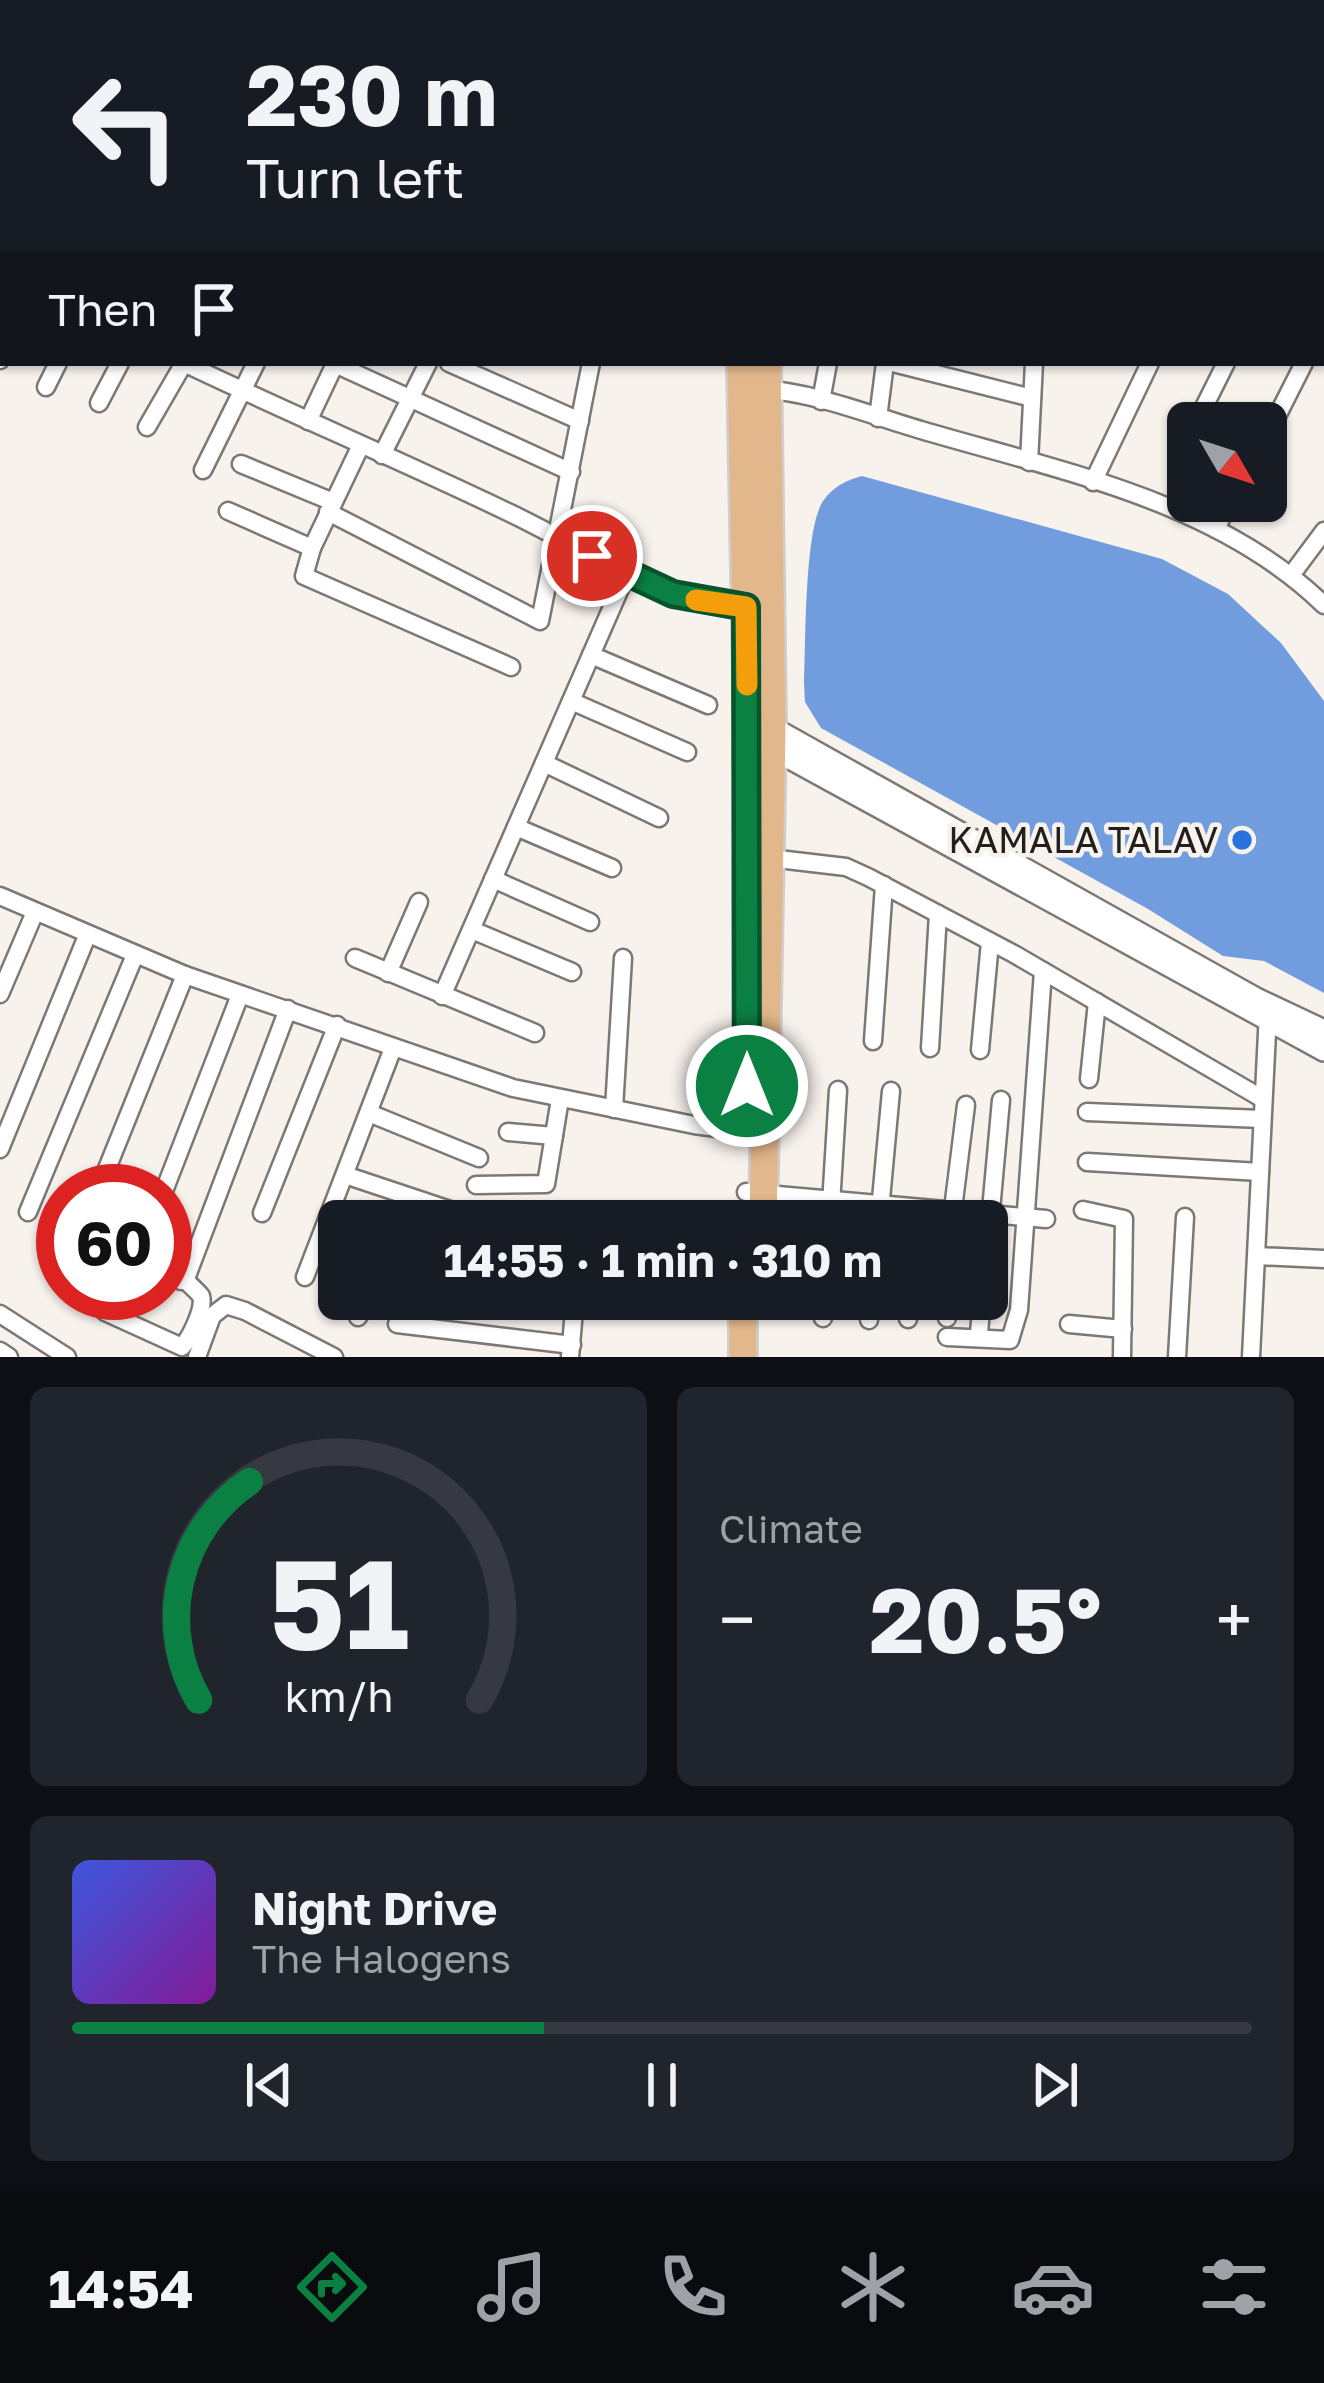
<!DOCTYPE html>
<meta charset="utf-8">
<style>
body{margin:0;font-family:"Golos Text",sans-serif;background:#20242c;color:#f1f3f6;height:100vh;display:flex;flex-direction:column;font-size:45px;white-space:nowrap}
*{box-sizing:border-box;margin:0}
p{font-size:39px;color:#9ea1a6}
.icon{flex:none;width:66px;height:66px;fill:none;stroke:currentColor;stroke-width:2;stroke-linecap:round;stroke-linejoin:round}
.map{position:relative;height:1357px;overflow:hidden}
.details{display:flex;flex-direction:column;gap:30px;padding:30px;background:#0d0f14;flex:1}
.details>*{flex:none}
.hud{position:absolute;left:0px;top:0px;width:1326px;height:366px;box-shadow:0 3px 9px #0004;background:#171b24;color:#f1f3f6;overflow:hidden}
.needle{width:78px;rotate:129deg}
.buttons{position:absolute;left:1167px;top:402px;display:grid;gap:24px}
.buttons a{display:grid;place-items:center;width:120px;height:120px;border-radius:18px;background:#171b24;box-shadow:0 3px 9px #0004;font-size:60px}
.speed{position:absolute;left:36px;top:1164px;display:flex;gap:24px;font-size:60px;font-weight:700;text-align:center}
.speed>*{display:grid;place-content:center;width:156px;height:156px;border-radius:50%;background:#171b24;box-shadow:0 3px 9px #0004;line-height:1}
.speed .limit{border:18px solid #d22;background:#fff;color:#111}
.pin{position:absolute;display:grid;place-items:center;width:102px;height:102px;color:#fff;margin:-51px;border:6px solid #fff;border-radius:50%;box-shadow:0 3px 12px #0007}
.me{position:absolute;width:132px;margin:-66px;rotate:0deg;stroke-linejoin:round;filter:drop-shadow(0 0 9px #0008)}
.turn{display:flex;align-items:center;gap:42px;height:252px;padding:0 48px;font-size:54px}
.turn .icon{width:156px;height:156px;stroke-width:2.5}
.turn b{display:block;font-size:84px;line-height:102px}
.then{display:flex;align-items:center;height:114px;padding:0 48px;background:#0003;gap:24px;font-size:45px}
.big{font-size:90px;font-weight:700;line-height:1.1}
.details .widget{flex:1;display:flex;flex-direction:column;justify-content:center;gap:18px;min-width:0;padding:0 42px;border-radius:18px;background:#20242c}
.details .dial{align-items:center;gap:0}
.dial svg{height:312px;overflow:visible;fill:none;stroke:#363941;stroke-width:7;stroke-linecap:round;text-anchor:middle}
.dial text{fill:#f1f3f6;stroke:none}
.song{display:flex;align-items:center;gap:36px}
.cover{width:144px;height:144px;border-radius:18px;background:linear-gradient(135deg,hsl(230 70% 55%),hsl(290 70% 35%))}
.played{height:12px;border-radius:6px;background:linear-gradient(90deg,#0b8043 40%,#363941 40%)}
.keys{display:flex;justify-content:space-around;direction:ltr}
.heat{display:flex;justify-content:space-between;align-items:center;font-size:66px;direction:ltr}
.details .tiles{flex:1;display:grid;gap:30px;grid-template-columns:1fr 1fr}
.widget:last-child{grid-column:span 2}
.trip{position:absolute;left:318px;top:1200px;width:690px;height:120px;border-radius:18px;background:#171b24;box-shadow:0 3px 9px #0004;font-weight:700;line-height:120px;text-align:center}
.dock{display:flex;height:192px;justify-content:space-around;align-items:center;background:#090b0e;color:#9ea1a6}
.dock .icon{width:84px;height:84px}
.dock .active{color:#0b8043}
.dock b{font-size:54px;color:#f1f3f6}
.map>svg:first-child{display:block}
.water{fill:#719ddf}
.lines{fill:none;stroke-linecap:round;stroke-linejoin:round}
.minor-casing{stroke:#7d7874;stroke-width:21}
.tertiary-casing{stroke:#7d7874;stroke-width:26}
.primary-casing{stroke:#cecece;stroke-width:32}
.minor{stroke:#fff;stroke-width:16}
.tertiary{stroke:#fff;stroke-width:21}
.primary{stroke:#e2b78c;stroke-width:27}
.route-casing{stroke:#07532c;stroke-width:30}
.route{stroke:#0b8043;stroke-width:21}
.slow{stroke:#f59e0b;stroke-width:21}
.poi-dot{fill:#2772dd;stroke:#f8f2ed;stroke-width:4.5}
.labels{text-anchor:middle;stroke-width:9;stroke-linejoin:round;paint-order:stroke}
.poi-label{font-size:36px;fill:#22201e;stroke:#f8f2ed;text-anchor:end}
</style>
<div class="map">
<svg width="1324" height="1357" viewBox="0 0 1324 1357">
<rect width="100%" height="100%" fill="#f8f2ed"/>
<path class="water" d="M862 476 1162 559 1228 594 1281 643 1324 701V993L1264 961 1223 956 1148 909 821 728 805 702 804 683C806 644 804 531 823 501 833 487 846 480 862 476Z"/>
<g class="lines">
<g class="minor-casing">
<g id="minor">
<path d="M171 0 177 3"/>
<path d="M1041 0 1049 3"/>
<path d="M1169 0 1176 3"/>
<path d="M1267 0 1274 3"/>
<path d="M14 3 16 0"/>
<path d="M222 3 223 0"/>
<path d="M264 3 265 0"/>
<path d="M312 3 313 0"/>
<path d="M473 3 474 0"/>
<path d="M533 3 535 0"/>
<path d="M662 3 663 0"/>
<path d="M856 3V0"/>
<path d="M906 3H915"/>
<path d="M1320 3 1322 0"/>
<path d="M0 22 3 18"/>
<path d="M1323 85 1324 83"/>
<path d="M1323 203 1324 204"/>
<path d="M0 274 3 275"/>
<path d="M1323 303 1324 301"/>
<path d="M1323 352 1324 353"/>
<path d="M0 360 3 353"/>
<path d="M449 363 580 421"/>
<path d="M893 363 1032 398"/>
<path d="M46 387 58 363"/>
<path d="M760 389C814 392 870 415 921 430 1060 471 1217 501 1324 605"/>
<path d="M821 401 828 363"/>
<path d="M99 403 120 363"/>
<path d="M878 418 885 363"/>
<path d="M308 421 335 364 571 472"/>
<path d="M1196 423 1226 363"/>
<path d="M147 427 184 363C293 415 404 462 512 514 591 552 662 604 751 607"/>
<path d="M1266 438 1304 363"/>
<path d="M361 445 312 548 304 576 511 667"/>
<path d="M382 455 428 363"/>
<path d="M1029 462 1034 363"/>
<path d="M241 464 333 502"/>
<path d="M203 470 256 363"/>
<path d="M1093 482 1150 363"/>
<path d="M228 511 312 548"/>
<path d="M328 512 540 621 591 363"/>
<path d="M1216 529 1230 501"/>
<path d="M1292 574 1324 531"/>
<path d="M591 655 708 705"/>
<path d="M571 701 687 752"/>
<path d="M544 763 659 818"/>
<path d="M516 827 612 868"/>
<path d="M761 857 846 867 868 877 1014 954 1263 1099"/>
<path d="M493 879 590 922"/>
<path d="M0 896 185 975 513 1088 694 1125 747 1132"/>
<path d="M472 930 572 972"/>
<path d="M355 958 535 1033"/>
<path d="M388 973 419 902"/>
<path d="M0 994 35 912"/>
<path d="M442 996 626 575"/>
<path d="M873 1041 884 885"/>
<path d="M930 1048 938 914"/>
<path d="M980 1050 990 942"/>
<path d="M1089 1079 1097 1002"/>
<path d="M614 1109 623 958"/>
<path d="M1087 1112 1262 1119"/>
<path d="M369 1113 479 1158"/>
<path d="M508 1132 554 1136"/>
<path d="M0 1149 87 936"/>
<path d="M1087 1162 1260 1172"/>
<path d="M345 1175 456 1212"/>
<path d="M476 1185 546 1184 560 1099"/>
<path d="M98 1191 185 975"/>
<path d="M164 1191 240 995"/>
<path d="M746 1192 1046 1219"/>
<path d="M1083 1210 1124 1219 1122 1357"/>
<path d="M28 1212 135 955"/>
<path d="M262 1213 337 1025"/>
<path d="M952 1217 966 1105"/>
<path d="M830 1221 838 1090"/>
<path d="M879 1221 891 1091"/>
<path d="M987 1254 1001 1100"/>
<path d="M1257 1256 1324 1259"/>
<path d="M165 1275 181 1281 187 1276 288 1009"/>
<path d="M305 1277 393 1048"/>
<path d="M526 1300 559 1299"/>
<path d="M105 1312 182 1347C190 1338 205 1309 201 1296 199 1293 187 1282 185 1280"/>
<path d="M0 1314 67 1357"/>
<path d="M358 1317 369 1299"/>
<path d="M823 1318 824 1299"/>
<path d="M947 1318 948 1299"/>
<path d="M908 1319 910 1299"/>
<path d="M869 1320 871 1299"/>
<path d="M397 1324 572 1345"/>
<path d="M1069 1324 1123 1329"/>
<path d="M979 1333 982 1299"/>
<path d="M947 1337 1010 1340 1019 1310 1043 971"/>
<path d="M0 1351 9 1357"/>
<path d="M197 1357 212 1316 226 1305 245 1311 334 1357"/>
<path d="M570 1357 575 1299"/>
<path d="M1177 1357 1185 1217"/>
<path d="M1251 1357 1268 1012"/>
</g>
</g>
<g class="tertiary-casing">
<g id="tertiary">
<path d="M761 727 772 728 1256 999 1324 1031"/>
<path d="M760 747 772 748 1324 1050"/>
</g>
</g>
<g class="primary-casing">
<g id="primary">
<path d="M740 3 741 0"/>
<path d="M774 3V0"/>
<path d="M741 363 748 727 747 1073"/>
<path d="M763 1221 772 728 767 363"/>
<path d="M743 1357V1299"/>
</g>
</g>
<use href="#minor" class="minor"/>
<use href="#tertiary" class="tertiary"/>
<use href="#primary" class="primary"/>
</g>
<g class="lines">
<g class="route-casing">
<path id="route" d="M592 556 673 594 746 607 747 1086"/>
</g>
<use href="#route" class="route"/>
<path class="slow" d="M696 600 746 607 747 685"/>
</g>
<circle class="poi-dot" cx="1242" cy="840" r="12"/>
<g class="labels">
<g class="poi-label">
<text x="1218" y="853">KAMALA TALAV</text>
</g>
</g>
</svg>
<div class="buttons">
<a><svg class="needle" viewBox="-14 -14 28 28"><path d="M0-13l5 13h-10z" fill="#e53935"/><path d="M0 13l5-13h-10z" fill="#9ea1a6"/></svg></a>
</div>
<div class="speed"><div class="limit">60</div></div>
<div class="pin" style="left:592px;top:556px;background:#d93025"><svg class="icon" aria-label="arrive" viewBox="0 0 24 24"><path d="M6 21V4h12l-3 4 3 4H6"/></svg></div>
<svg class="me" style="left:747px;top:1086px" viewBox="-20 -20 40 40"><circle r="17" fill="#0b8043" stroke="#fff" stroke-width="3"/><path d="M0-11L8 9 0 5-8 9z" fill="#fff"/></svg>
<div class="trip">14:55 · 1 min · 310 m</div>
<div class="hud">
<div class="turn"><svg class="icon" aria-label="left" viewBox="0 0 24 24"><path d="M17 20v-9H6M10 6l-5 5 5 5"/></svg><div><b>230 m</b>Turn left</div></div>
<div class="then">Then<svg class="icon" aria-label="arrive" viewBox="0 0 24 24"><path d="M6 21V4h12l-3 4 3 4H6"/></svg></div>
</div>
</div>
<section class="details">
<div class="tiles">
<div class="widget dial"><svg viewBox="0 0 100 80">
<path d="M14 69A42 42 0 1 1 86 69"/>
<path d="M14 69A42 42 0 0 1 27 13" stroke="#0b8043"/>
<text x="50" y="56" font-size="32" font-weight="700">51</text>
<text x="50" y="72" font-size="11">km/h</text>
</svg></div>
<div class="widget"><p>Climate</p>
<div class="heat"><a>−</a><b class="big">20.5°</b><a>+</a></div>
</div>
<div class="widget">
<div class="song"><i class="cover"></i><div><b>Night Drive</b><p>The Halogens</p></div></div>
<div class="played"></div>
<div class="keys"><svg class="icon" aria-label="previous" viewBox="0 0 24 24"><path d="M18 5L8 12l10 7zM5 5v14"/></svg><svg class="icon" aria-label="pause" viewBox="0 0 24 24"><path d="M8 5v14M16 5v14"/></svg><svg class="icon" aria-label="next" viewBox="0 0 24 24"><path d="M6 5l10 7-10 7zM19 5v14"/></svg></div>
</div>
</div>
</section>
<nav class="dock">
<b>14:54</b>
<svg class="icon active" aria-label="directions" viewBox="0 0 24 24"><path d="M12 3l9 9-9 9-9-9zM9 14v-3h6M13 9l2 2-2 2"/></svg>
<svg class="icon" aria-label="music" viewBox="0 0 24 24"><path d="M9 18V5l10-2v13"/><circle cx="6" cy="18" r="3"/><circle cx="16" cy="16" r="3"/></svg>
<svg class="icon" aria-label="phone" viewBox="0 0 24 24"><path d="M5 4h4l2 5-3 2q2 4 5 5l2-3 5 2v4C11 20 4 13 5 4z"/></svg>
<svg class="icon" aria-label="climate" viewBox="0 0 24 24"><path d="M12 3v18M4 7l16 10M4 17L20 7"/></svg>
<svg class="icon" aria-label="car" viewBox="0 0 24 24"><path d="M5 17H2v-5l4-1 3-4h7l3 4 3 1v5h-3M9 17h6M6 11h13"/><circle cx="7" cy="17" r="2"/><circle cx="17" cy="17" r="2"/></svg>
<svg class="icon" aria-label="filters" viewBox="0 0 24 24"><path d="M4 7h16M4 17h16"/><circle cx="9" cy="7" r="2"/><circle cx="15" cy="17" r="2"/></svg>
</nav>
